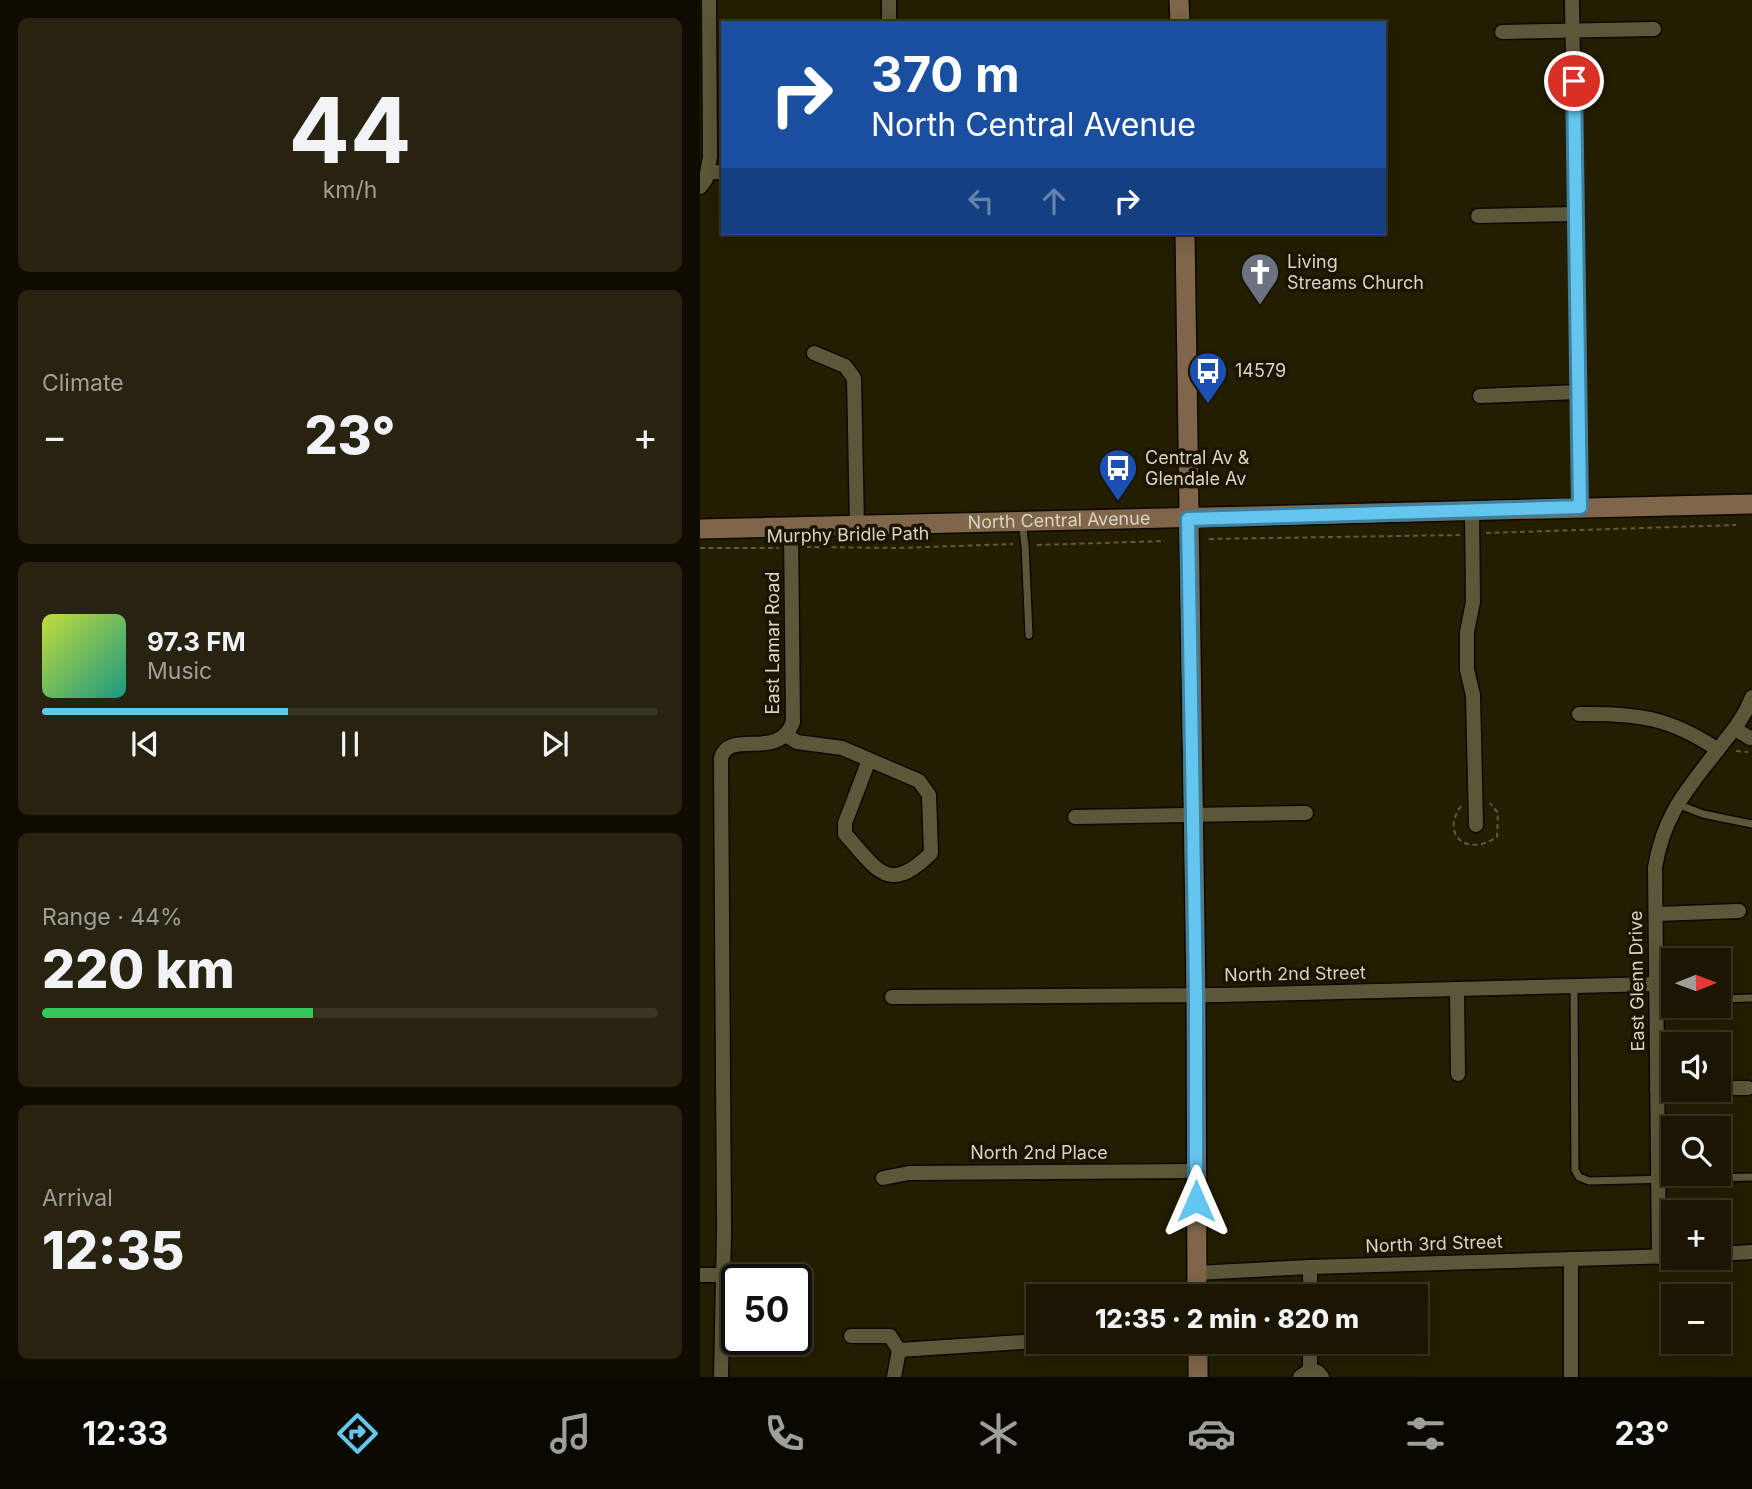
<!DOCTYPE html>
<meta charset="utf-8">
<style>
body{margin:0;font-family:Inter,sans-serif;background:#272310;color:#f1f3f6;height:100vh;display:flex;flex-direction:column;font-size:26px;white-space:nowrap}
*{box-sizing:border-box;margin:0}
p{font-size:23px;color:#9f9f99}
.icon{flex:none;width:38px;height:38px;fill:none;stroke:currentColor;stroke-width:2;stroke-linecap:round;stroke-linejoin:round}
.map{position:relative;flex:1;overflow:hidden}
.details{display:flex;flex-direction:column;gap:18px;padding:18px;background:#0e0c01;width:700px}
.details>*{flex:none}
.top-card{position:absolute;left:21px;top:21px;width:665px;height:214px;border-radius:0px;box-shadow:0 4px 18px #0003,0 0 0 2px #383523;background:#1a4fa0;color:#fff;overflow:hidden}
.needle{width:46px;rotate:89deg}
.tools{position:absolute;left:961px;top:948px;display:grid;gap:14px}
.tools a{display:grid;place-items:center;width:70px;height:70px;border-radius:0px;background:#1a1601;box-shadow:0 4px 18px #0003,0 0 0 2px #383523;font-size:35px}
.speed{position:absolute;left:21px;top:1264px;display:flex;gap:14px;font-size:35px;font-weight:700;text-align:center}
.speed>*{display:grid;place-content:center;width:91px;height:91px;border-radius:50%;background:#1a1601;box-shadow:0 4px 18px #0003,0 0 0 2px #383523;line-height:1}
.speed .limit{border:4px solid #111;border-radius:10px;background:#fff;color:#111}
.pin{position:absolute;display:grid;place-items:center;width:60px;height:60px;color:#fff;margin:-30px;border:4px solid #fff;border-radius:50%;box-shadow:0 2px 7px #0007}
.me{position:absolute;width:77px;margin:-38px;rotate:0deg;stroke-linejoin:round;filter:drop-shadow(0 0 5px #0008)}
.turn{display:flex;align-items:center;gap:24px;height:147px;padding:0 35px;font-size:32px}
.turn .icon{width:91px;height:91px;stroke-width:2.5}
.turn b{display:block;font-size:49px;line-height:60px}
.lanes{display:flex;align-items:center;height:66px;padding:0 35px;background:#0003;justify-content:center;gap:35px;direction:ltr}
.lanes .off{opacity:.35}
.big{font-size:52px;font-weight:800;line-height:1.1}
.details .tile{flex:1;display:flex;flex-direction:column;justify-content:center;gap:10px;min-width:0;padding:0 24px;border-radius:10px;background:#272310}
.details .dial{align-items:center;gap:0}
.dial b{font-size:91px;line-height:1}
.song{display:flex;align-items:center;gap:21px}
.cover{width:84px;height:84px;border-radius:10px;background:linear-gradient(135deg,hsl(70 70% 55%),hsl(170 70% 35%))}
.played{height:7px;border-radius:4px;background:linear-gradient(90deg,#64c5ee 40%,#383523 40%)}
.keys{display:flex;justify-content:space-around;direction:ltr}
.heat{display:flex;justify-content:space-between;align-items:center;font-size:38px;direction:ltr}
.charge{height:10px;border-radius:5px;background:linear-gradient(90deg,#34c759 44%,#383523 0)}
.trip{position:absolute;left:326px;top:1284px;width:402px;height:70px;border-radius:0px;background:#1a1601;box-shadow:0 4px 18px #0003,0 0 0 2px #383523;font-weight:800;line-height:70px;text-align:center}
.dock{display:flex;height:112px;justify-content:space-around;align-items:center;background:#0a0900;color:#9f9f99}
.dock .icon{width:49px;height:49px}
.dock .active{color:#64c5ee}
.dock b{font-size:32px;color:#f1f3f6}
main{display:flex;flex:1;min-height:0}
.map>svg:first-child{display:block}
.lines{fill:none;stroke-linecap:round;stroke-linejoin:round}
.lane-casing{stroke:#0c0700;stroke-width:10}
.street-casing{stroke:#0c0700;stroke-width:17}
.secondary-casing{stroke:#0c0700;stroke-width:22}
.path{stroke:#5d583f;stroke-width:2;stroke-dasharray:5 3.5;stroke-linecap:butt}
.lane{stroke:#5d5739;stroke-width:7}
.street{stroke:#5d5739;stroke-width:14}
.secondary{stroke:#7f6549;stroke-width:19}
.route-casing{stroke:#41809b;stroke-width:18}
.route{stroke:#64c5ee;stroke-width:12}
.labels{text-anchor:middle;stroke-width:7;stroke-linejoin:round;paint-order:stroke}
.poi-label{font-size:18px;fill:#d8d5c4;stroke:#1a1400;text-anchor:start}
.street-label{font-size:18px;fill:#d8d5c4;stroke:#1a1400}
</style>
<main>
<section class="details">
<div class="tile dial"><b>44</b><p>km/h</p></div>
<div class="tile"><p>Climate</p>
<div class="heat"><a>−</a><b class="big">23°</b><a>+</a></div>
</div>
<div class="tile">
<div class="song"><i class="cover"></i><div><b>97.3 FM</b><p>Music</p></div></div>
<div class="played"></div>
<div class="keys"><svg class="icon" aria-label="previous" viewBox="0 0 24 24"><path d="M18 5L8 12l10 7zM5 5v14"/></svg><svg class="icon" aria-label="pause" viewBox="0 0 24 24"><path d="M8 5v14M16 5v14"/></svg><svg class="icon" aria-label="next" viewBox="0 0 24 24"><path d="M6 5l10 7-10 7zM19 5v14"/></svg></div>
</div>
<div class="tile"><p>Range · 44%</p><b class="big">220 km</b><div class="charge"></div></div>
<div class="tile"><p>Arrival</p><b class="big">12:35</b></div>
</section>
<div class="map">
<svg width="1052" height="1377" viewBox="0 0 1052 1377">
<rect width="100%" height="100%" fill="#231e01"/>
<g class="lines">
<g class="lane-casing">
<g id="lane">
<path d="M322 523 325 545 329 635"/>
<path d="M977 804 1003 814 1052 824"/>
<path d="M874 987 875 1170 879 1177 889 1181 1052 1177"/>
<path d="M956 999H973"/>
<path d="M1018 999 1052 998"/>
<path d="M23 1273 94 1272"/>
</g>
</g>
<g class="street-casing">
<g id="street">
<path d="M189 0V23"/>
<path d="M872 0 880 507"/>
<path d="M802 32 954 29"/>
<path d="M9 172H23"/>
<path d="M0 187 6 179 10 157 9 0"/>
<path d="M778 216 877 214"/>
<path d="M114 353 145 366 154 378 157 526"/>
<path d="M780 396 878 392"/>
<path d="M772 511 773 602 767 632V670L773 695 776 825"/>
<path d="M879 714C935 713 970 717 1018 750"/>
<path d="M1035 729 1050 738"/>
<path d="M86 735 97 742 142 748 219 781 229 795 231 853C188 896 177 869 145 834V823L169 760"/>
<path d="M375 817 606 813"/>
<path d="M956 914 1039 911"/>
<path d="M757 989 758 1074"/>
<path d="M192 997 522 995 956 984"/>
<path d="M1018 1088H1048"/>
<path d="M957 1089H973"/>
<path d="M183 1178 209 1173 496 1171"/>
<path d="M1018 1254 1052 1252"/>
<path d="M959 1257 955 867C964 815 985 792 1016 752 1030 734 1044 719 1052 697"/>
<path d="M871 1259V1377"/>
<path d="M610 1267V1297"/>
<path d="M496 1273 610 1267 973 1256"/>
<path d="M0 1275H23"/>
<path d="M151 1336H190L199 1350 338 1341"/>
<path d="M426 1342 498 1344"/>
<path d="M610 1370V1342"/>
<path d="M21 1377 24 1231 21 758C30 728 78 762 93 722L91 527"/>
<path d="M194 1377 199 1350"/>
<path d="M600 1377 610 1370 618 1372 622 1377"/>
</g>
</g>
<g class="secondary-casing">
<g id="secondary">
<path d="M479 0 480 23"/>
<path d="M485 233 496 995 497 1297"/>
<path id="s1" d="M0 529 1052 504"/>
<path d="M498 1342V1377"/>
</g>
</g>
<g class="path">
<path d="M786 533 1036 525"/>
<path d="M509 539 760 535"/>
<path d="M337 545 465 541"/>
<path d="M106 547 200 548 313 544"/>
<path d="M0 548H79"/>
<path d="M1036 751 1048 752"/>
<path d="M761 806C740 836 768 857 797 837L798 813 790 803"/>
</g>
<use href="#lane" class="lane"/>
<use href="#street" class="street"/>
<use href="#secondary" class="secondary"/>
</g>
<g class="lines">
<g class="route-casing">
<path id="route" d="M496 1201V995L488 519 880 507 874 81"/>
</g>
<use href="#route" class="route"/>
</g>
<defs>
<g id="church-pin" transform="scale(2.0125)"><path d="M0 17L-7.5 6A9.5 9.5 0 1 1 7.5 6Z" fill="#6b7280" stroke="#1a1400"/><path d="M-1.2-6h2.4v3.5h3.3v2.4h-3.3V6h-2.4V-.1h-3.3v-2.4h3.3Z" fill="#fff"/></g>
<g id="bus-pin" transform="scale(2.0125)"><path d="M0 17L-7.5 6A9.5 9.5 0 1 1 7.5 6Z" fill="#1a4fb4" stroke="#1a1400"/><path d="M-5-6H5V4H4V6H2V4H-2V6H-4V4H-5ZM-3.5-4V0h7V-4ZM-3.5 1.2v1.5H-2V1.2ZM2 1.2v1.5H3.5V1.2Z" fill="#fff"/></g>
</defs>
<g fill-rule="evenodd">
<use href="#church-pin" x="560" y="272"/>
<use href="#bus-pin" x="508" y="371"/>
<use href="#bus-pin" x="418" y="468"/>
</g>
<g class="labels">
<g class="poi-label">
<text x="587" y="268">Living<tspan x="587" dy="21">Streams Church</tspan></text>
<text x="535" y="377">14579</text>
<text x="445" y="464">Central Av &amp;<tspan x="445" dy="21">Glendale Av</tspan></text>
</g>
<g class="street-label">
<text dy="6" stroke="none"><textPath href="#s1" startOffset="359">North Central Avenue</textPath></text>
<text transform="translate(148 535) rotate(-1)" y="6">Murphy Bridle Path</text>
<text transform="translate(73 643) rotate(-90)" y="6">East Lamar Road</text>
<text transform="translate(595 974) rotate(-1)" y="6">North 2nd Street</text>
<text transform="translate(937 981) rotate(-91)" y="6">East Glenn Drive</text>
<text x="339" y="1159">North 2nd Place</text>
<text transform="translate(734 1244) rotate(-2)" y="6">North 3rd Street</text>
</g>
</g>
</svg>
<div class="tools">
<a><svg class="needle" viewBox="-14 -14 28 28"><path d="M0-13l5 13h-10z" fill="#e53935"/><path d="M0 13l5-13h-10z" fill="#9f9f99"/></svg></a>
<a><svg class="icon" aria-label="sound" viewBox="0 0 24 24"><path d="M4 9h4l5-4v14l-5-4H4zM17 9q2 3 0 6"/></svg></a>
<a><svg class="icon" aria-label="search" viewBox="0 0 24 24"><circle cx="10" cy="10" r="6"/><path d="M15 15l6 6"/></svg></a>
<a>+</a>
<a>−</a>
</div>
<div class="speed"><div class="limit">50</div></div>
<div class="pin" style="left:874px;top:81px;background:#d93025"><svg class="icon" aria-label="arrive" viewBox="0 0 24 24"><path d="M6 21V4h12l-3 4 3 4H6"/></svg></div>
<svg class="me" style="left:496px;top:1201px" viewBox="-20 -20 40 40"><path d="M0-17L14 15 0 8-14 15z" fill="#64c5ee" stroke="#fff" stroke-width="4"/></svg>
<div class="trip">12:35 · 2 min · 820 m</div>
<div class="top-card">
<div class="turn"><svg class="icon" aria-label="right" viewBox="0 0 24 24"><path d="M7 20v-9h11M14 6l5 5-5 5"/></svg><div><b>370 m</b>North Central Avenue</div></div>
<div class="lanes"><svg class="icon off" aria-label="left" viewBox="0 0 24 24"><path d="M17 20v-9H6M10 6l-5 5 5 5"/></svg><svg class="icon off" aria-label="ahead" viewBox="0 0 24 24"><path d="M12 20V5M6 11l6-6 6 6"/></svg><svg class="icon" aria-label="right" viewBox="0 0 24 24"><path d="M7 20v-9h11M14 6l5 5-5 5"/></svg></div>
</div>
</div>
</main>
<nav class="dock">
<b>12:33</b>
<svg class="icon active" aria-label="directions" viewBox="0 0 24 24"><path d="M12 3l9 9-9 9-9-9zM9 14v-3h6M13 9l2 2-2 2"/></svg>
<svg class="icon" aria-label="music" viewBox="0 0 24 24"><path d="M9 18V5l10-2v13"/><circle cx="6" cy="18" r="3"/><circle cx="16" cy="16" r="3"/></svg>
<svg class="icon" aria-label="phone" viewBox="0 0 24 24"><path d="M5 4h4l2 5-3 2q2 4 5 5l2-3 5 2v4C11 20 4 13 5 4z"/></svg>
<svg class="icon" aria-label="climate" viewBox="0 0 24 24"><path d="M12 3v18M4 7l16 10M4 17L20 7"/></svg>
<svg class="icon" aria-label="car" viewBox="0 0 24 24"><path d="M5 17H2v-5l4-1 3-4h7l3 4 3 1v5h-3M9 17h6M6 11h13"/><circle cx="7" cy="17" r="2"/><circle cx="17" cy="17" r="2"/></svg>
<svg class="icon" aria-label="filters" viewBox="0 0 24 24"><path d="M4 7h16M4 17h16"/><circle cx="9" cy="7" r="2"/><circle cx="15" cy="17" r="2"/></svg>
<b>23°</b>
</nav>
